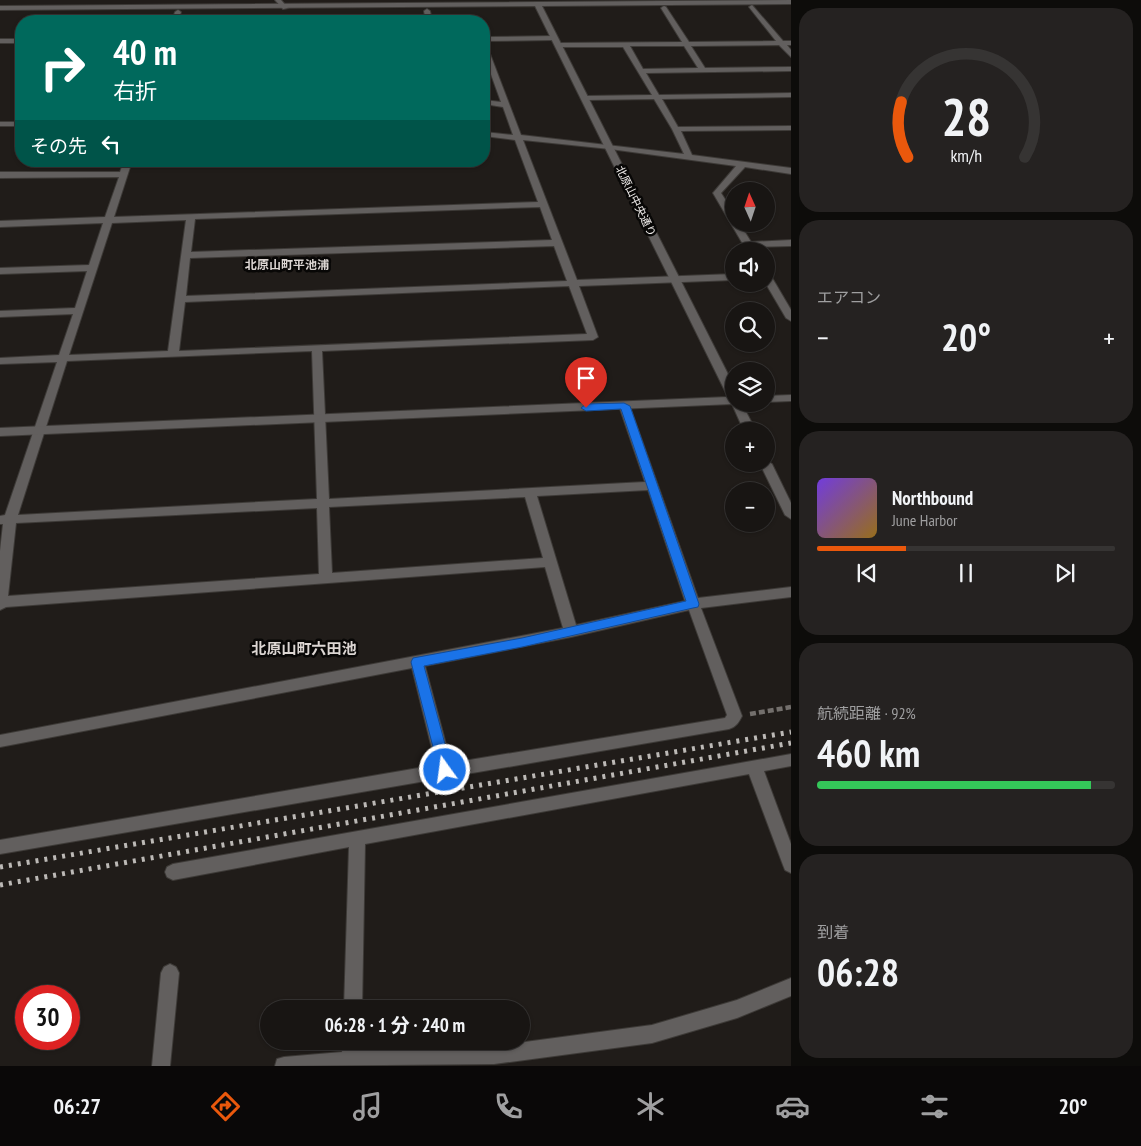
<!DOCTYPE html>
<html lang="ja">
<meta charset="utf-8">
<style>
body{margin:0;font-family:"PT Sans Narrow","Noto Sans JP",sans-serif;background:#252221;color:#f1f3f6;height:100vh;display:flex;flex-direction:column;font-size:19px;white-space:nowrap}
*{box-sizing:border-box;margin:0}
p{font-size:16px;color:#9f9fa0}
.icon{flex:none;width:28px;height:28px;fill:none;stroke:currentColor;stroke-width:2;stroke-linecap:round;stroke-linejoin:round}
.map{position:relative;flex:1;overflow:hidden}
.drawer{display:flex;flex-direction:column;gap:8px;padding:8px;background:#0d0c0a;width:350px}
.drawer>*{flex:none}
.banner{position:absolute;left:15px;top:15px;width:475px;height:152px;border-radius:20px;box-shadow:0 1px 4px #0004,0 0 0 1px #363433;background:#00695c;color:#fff;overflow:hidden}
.needle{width:32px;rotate:357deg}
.fabs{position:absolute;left:725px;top:182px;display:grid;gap:10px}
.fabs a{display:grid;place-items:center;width:50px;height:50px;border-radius:50%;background:#181513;box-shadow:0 1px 4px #0004,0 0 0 1px #363433;font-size:25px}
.speed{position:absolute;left:15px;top:985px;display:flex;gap:10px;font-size:25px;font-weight:700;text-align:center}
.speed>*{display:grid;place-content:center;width:65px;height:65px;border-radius:50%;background:#181513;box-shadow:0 1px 4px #0004,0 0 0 1px #363433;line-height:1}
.speed .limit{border:8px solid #d22;background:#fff;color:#111}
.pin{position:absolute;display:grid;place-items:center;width:42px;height:42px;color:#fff;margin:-51px -21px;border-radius:50% 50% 50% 0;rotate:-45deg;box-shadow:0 0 5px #0007}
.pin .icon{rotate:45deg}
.me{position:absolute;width:55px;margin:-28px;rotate:346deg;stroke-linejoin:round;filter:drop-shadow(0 0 4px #0008)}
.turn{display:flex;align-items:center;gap:18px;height:105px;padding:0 15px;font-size:22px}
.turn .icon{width:65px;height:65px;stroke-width:2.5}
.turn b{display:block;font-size:35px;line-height:42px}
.then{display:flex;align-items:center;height:48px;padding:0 15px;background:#0003;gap:10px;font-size:19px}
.big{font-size:38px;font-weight:700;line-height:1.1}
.drawer .tile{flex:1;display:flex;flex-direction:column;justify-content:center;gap:8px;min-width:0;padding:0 18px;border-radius:20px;background:#252221}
.drawer .dial{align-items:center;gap:0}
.dial svg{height:130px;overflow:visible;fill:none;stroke:#363433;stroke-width:7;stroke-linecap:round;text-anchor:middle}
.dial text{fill:#f1f3f6;stroke:none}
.song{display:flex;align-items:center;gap:15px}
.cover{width:60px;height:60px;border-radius:8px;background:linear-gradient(135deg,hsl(260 70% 55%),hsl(40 70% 35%))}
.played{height:5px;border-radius:2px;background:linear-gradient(90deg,#ea580c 30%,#363433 30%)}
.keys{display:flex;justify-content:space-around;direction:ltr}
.heat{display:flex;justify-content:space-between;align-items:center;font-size:28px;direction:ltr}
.charge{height:8px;border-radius:4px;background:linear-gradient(90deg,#34c759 92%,#363433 0)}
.trip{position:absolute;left:260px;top:1000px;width:270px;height:50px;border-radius:25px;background:#181513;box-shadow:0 1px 4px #0004,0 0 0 1px #363433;font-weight:700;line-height:50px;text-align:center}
.tabs{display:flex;height:80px;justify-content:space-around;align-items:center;background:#0a0808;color:#9f9fa0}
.tabs .icon{width:35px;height:35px}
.tabs .on{color:#ea580c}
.tabs b{font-size:22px;color:#f1f3f6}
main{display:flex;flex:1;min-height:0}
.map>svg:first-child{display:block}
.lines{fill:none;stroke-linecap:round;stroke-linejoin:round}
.minor-casing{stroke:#3d3a37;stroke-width:2}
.tertiary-casing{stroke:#3d3a37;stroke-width:2}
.path{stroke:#736f6c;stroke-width:4.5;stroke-dasharray:6 3;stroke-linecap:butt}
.minor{fill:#625f5e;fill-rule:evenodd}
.tertiary{fill:#625f5e;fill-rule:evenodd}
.rail{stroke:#bcb9b6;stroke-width:5;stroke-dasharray:3 6;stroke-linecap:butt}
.route{fill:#1a73e8;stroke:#114b97}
.labels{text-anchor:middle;stroke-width:5;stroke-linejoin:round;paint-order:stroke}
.far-street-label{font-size:11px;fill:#f2efed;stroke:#080706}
.far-quarter-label{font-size:12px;font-weight:bold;fill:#dcd6d3;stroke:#080706}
.quarter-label{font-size:15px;font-weight:bold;fill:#dcd6d3;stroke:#080706}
</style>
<main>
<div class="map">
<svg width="791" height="1066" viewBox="0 0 791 1066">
<rect width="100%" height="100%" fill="#201c19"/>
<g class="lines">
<g class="minor-casing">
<g id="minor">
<path d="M275 0H281L288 8 283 9Z"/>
<path d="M664 6 666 7 689 42 776 41 749 7 752 5 783 41H791V45H787L791 50V57L779 45 691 46 705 68 791 67V71L646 73 659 95 791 93V97L662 99 678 127 791 126V130L681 131 692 155 791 168V174L745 167 721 193 734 213V224H740L751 242 791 240V246L755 247 756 251H747L713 193 736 166 610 149 523 140 577 280 734 274V280L579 286 598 337 593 340 322 351 329 499 645 482 619 406 621 404H629L698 598 791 587V597L701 608 742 716C739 722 736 727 729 729L0 854V840L436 765 412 668 0 747V735L563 628 545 567 6 607 0 610V551L3 524H0V516L5 515 57 362 0 364V358L59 355 73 314 0 317V311L75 308 87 271 0 274V268L89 265 103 223 0 227V221L105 217 119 177 0 178V172H120L124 161H132L114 217 538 202 515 140 484 136V132L513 135 503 107 484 104V100L501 102 484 55V44L487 46 521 135 684 154 672 129 654 99 586 100 582 98 586 96 652 95 623 47H558L555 45 558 43 682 42 661 8ZM630 46H684L698 68 643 69ZM540 207 552 240 191 252 195 219ZM186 220 168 351 69 355 112 223ZM554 246 567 281 186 296 190 258ZM569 286 587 334 179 351 185 302ZM312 351 317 499 18 515 67 361ZM648 490 685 601 576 625 537 496ZM525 497 543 558 332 573 329 507ZM317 508 319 574 8 596 16 523ZM689 610 727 715 725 718 451 763 425 666 571 637Z"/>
<path d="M427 9 430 11 432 21H426L424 11Z"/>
<path d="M178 10 181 12 178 21H172L175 12Z"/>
<path d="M484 37 554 36 557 38 554 40 484 41Z"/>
<rect x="0" y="39" width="21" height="4"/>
<rect x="0" y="122" width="21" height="4"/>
<path d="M766 273 771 276 791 310V321L786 318 766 284Z"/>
<path d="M791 754V766L764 771 791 844V873L785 870 783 865 749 774 365 844 362 1009H344L349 847 173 880 167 877 165 872 167 867 173 864Z"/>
<path d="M170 964 176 967 179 973 170 1066H152L161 973 164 967Z"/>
<path d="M791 978V996L737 1018 652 1043 494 1064 275 1066 277 1059 284 1057 342 1052 343 1041H361V1051L494 1046 652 1025 737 1000Z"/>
</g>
</g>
<g class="tertiary-casing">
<g id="tertiary">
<path d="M791 0V4L542 6 734 386V404H742L756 431H744L732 404 0 436V428L728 397 535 6 0 10V6Z"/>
<path d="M791 395V401L766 402V396Z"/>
<path d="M766 460 772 464 791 503V519L785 515 760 464H766Z"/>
</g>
</g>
<path class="path" d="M750 714 791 707"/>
<use href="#minor" class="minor"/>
<use href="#tertiary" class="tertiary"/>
<g class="rail">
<path d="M0 867 791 732"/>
<path d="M0 885 791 743"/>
</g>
</g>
<path class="route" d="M624 403 630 406 699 604 698 607 693 608 522 647 424 666 452 770 450 774 445 775 440 774 411 662 413 658 522 638 686 601 621 409 586 411 581 408 586 404Z"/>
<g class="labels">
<g class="far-street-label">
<text transform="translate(636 201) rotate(64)" y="4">北原山中央通り</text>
</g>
<g class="far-quarter-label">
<text x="287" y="269">北原山町平池浦</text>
</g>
<g class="quarter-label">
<text x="304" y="654">北原山町六田池</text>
</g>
</g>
</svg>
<div class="fabs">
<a><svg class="needle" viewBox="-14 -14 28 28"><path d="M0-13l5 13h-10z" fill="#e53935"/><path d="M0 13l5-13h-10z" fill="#9f9fa0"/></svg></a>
<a><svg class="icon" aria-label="sound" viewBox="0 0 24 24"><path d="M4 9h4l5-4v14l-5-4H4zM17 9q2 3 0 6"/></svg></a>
<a><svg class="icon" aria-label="search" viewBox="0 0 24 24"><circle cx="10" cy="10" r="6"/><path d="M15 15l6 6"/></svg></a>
<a><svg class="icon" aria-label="layers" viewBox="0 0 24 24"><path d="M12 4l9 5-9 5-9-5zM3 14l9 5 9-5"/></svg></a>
<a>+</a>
<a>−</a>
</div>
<div class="speed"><div class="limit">30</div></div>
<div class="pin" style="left:586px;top:408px;background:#d93025"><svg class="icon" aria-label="arrive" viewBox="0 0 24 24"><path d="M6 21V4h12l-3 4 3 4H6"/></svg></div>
<svg class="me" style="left:445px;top:770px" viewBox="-20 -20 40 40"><circle r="17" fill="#1a73e8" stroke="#fff" stroke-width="3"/><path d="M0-11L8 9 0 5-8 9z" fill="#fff"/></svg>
<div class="trip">06:28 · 1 分 · 240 m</div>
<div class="banner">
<div class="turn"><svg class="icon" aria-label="right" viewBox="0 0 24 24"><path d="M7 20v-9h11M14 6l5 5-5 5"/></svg><div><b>40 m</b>右折</div></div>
<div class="then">その先<svg class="icon" aria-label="left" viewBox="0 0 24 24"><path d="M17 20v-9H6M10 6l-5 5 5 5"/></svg></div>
</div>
</div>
<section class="drawer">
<div class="tile dial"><svg viewBox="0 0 100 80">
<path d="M14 69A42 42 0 1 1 86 69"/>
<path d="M14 69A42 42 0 0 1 10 35" stroke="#ea580c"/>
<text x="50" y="56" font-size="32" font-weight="700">28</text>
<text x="50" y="72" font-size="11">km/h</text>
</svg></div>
<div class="tile"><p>エアコン</p>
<div class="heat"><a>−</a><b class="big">20°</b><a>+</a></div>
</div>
<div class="tile">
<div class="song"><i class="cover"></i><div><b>Northbound</b><p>June Harbor</p></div></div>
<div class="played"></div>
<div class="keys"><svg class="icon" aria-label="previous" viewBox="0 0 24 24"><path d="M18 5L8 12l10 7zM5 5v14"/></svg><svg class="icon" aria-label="pause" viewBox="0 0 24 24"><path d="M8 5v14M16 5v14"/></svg><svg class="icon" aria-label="next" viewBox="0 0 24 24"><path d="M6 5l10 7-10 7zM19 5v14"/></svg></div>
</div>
<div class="tile"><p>航続距離 · 92%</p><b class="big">460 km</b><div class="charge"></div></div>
<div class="tile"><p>到着</p><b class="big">06:28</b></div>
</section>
</main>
<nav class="tabs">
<b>06:27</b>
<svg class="icon on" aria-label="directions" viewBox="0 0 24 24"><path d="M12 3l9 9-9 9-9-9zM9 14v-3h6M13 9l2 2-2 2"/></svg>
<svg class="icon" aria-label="music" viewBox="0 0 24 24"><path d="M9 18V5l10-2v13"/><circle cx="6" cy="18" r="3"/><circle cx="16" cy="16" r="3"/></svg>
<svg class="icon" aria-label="phone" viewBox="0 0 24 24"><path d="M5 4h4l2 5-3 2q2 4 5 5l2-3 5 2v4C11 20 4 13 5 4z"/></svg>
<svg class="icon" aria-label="climate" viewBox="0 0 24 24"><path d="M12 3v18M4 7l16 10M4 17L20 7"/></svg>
<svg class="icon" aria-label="car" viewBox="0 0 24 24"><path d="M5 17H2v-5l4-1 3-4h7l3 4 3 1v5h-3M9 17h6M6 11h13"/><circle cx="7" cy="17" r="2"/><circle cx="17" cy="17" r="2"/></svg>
<svg class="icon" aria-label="filters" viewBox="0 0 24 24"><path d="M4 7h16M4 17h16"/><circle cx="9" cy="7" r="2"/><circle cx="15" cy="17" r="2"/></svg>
<b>20°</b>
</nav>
